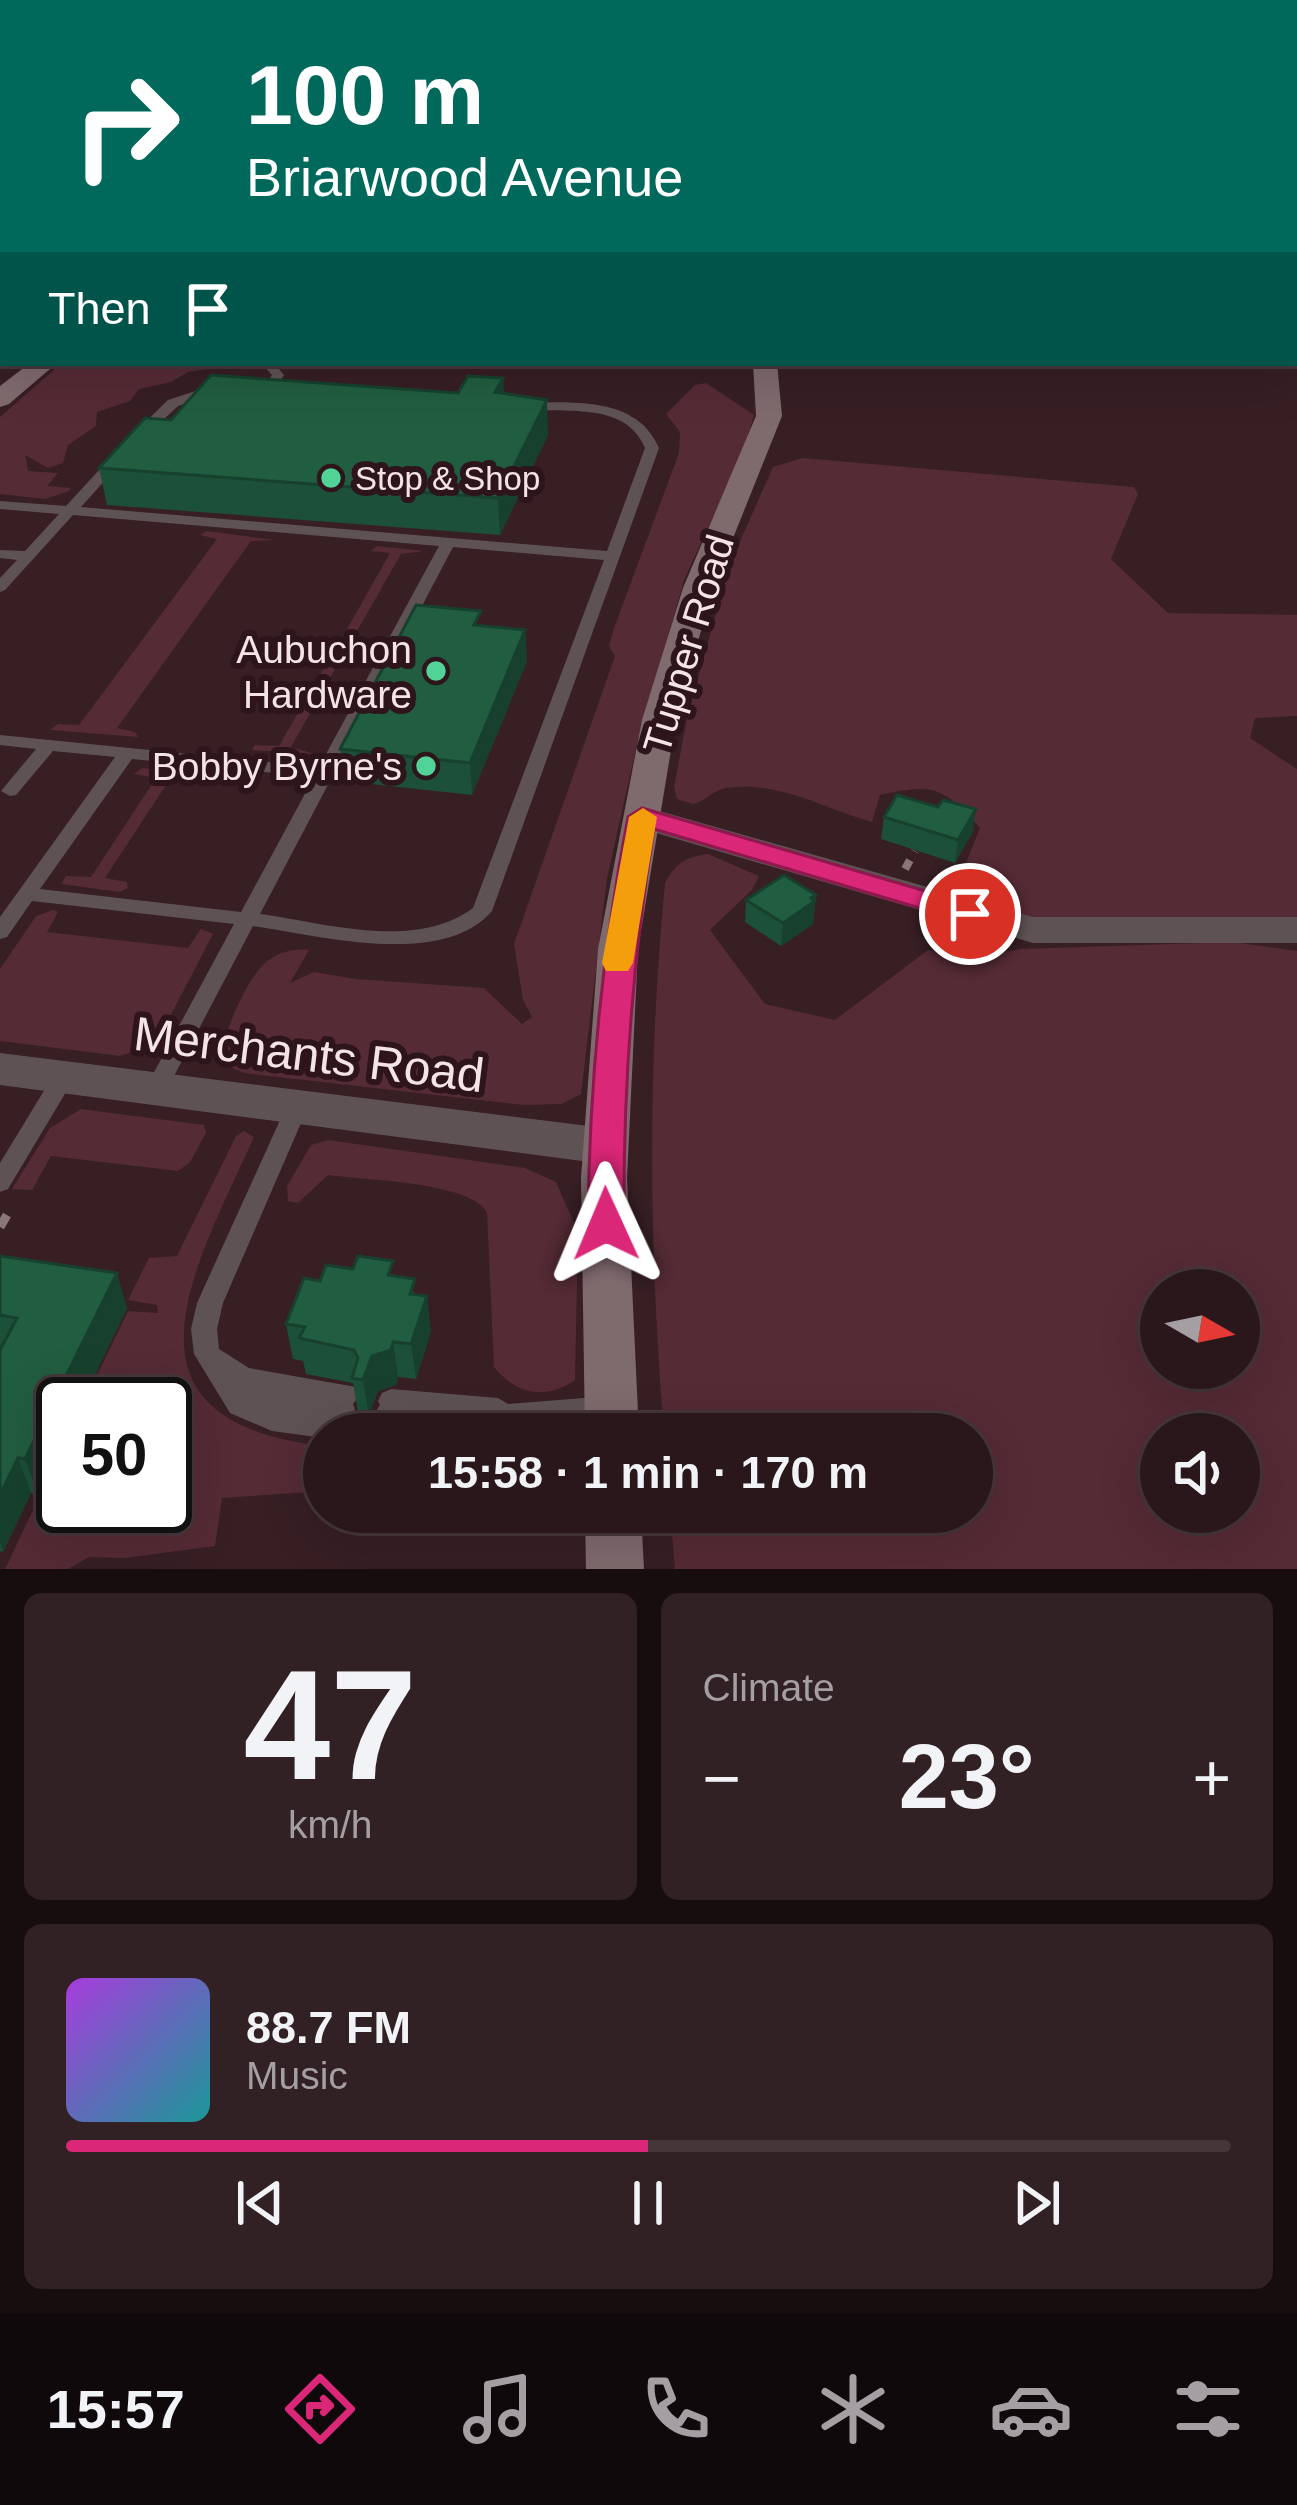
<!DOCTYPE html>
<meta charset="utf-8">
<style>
body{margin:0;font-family:Arial,sans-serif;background:#312024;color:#f1f3f6;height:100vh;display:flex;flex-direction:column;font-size:45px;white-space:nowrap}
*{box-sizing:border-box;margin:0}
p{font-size:39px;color:#a59fa3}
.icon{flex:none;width:66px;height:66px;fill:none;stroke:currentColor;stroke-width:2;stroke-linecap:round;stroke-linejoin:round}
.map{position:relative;height:1569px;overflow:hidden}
.panel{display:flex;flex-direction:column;gap:24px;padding:24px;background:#170d0f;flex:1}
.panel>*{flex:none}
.guide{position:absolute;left:0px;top:0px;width:1299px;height:366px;box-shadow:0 12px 48px #0002,0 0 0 3px #45363a;background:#00695c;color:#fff;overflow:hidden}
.needle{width:78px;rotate:99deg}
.controls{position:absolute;left:1140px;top:1269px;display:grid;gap:24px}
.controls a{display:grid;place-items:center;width:120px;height:120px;border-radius:50%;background:#29171b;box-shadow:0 12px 48px #0002,0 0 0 3px #45363a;font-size:60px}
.speed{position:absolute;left:36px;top:1377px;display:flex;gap:24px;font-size:60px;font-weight:700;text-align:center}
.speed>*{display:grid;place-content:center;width:156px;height:156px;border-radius:50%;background:#29171b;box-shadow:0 12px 48px #0002,0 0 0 3px #45363a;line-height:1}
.speed .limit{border:6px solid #111;border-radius:18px;background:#fff;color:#111}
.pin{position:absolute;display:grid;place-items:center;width:102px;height:102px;color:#fff;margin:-51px;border:6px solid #fff;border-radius:50%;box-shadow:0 3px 12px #0007}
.me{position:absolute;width:132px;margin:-66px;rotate:359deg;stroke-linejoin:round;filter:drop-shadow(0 0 9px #0008)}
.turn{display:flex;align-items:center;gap:42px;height:252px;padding:0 48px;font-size:54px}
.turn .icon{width:156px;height:156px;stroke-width:2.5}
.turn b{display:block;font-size:84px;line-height:102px}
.then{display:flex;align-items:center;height:114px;padding:0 48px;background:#0003;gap:24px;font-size:45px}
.big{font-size:90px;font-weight:800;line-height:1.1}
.panel .tile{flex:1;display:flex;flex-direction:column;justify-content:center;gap:18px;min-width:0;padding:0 42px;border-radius:18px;background:#312024}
.panel .dial{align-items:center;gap:0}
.dial b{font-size:156px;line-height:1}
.song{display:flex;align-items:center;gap:36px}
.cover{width:144px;height:144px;border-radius:18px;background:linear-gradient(135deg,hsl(280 70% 55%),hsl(180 70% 35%))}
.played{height:12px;border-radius:6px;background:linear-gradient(90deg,#db2777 50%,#45363a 50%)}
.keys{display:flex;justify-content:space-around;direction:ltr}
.heat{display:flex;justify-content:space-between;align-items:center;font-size:66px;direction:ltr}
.panel .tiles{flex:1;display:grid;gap:24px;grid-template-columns:1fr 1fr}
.tile:last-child{grid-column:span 2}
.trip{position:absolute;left:303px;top:1413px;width:690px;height:120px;border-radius:60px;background:#29171b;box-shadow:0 12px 48px #0002,0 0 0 3px #45363a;font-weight:800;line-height:120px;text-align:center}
.tabs{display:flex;height:192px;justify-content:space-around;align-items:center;background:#10090b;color:#a59fa3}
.tabs .icon{width:84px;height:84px}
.tabs .active{color:#db2777}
.tabs b{font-size:54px;color:#f1f3f6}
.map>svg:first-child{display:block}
.green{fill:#552b35;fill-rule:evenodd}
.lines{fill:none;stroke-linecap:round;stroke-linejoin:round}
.path-far1{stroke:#8a7579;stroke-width:8;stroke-dasharray:10 10;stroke-linecap:butt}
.path{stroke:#8a7579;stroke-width:9;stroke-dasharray:14 14;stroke-linecap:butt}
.lane{fill:#5f5255;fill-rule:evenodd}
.street{fill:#5f5255;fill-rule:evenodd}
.secondary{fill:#7f6a6e;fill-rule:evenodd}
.wall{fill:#1c5038}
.shaded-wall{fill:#17412e}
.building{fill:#215d41;stroke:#17412e;stroke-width:3}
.route{fill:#db2777;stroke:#8e194d;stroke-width:3}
.slow{fill:#f59e0b}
.poi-dot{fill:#51d397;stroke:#2d151b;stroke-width:4.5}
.labels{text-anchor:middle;stroke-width:12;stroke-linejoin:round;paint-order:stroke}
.far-poi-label{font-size:33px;fill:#f5e4e7;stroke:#2d151b;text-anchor:start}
.street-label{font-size:39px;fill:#f5e4e7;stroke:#2d151b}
.poi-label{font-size:39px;fill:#f5e4e7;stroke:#2d151b;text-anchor:end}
.near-street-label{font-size:48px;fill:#f5e4e7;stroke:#2d151b}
</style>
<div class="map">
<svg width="1297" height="1569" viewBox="0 0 1297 1569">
<rect width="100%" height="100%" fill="#371f24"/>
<g class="green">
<path d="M62 363H247L188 372 171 382 139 389 130 401 97 412 96 426 68 445 63 463 48 468 25 455 28 471 58 473 47 486 71 488 69 491 45 499 0 494V417Z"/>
<path d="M706 383 754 415 746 444 684 580 638 740 607 878 581 1094 562 1104 524 1105 244 1073 224 1064C216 1044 247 980 263 965 275 953 292 948 309 950L290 983 314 972 356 979 484 988 522 1024 532 1017 523 1000 514 944 615 656 609 646 614 628 679 453 680 432 666 414 695 385Z"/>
<path d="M803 458 1134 487 1138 494 1111 559 1168 613 1297 615V716L1255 718 1250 738 1297 769V917L1055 925 961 903 956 887 980 828C942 787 935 783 880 795L872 822C820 807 781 781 726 788 713 790 706 801 693 804L677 799 674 787 688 713 730 564 773 467Z"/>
<path d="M207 531 275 540 251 541 117 728 135 732 138 737 50 730 58 724 79 725 217 539 200 535Z"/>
<path d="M377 546 424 551 401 554 353 638H342L390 553 371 551Z"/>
<path d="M337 645 348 646 291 747 314 754 252 750 255 745 279 746Z"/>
<path d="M142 768 198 775 191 781 170 779 105 878 127 882 128 888 120 892 61 884 66 876 91 877 156 778 134 774Z"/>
<path d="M708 854 759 876 752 890 710 930 765 1004 835 1020 928 950 974 958 1021 949 1233 942 1297 951V1569H675L670 1512H972V1434H664C649 1249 647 1068 665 883 676 863 685 857 708 854ZM1161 1290H1239V1368H1161ZM1161 1434H1239V1512H1161Z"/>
<path d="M53 910 58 912 47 932 188 948 201 929 213 934 164 1028 138 1050 120 1056 0 1041V969L36 916Z"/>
<path d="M81 1109 204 1125 206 1133 190 1162 178 1171 51 1156 32 1190 12 1189 50 1128Z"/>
<path d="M244 1131 254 1137C195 1268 103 1421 324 1446V1491L222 1498 215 1546 125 1558 89 1557 68 1569H5L63 1447V1506H165V1404H83L128 1311 158 1313 157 1305 128 1300 149 1258 177 1256 236 1136Z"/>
<path d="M328 1140 525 1168 556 1182 578 1232 575 1380C545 1401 516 1394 494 1367L487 1213C473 1182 363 1180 328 1175L298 1203 288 1201 287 1186 311 1145Z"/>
</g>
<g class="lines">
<path class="path-far1" d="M905 869 915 851"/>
<path class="path" d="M0 1227 7 1215"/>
<g class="lane">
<path d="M3 236V242L0 243V237Z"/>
<path d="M261 363H274L284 375 273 391 263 388 272 375Z"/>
<path d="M217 384 223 388 221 391 178 406 145 437H135L133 434 168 400Z"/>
<path d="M526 402C574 403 637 396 659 448L492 911C442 969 319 935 253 926L164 1095 156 1097 148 1095 145 1089 234 924 32 901 7 937 0 939V917L115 757 53 751 16 795 10 796 1 791 36 749 0 745V735L319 767 439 546 73 515 5 590 0 592V578L17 560 0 558V550L25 551 59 514 0 509V501L66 506 112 456 117 455 124 459 81 507 607 551 645 448C625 400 564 414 521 409L520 406ZM453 547 604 560 473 908C415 951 326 923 260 914ZM132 759 314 777 241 912 40 889Z"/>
<path d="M64 1069 72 1071 75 1077 8 1189 0 1192V1163L56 1071Z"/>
<path d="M297 1099 305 1101 308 1107 223 1303 217 1329 219 1349 249 1368 356 1387 360 1395 353 1404 355 1409 351 1417 375 1420 373 1415 380 1405 378 1401 382 1393 391 1389 498 1398 508 1404 609 1396 618 1400 622 1408 618 1416 609 1420 532 1424 469 1434H324V1438L272 1431 230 1413 194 1354 191 1329 197 1303 286 1107 289 1101Z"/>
</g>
<g class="street">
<path d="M41 0H69L71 3H39Z"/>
<path d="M0 97 3 98V108L0 107Z"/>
<path d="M642 806 1033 917H1297V943H1033L629 825 624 817 629 809Z"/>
<path d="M0 1053 605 1128 621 1134 628 1146 621 1158 605 1164 0 1085Z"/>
</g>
<g class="secondary">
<path d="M30 363H57L9 404 0 407V386Z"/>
<path d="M753 363H777L782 416 713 588 676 720 638 949 627 1178 639 1434H585L581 1178 598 949 642 720 683 588 756 416Z"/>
<path d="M585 1512H641L644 1569H586Z"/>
</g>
</g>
<g class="wall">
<path d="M503 378 504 394 548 435 500 535 107 505 99 468 171 420 458 393Z"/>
<path d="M482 626 525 630 527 661 472 795 344 781 340 749Z"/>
<path d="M884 817 973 831 955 863 881 839Z"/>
<path d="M816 895 813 924 781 946 745 922 746 900Z"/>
<path d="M0 1256 127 1308 81 1404H63V1442L38 1494 31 1493 3 1552 0 1551Z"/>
<path d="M395 1276 417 1295 431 1331 416 1379 398 1377 396 1385 378 1391 369 1415 358 1413 353 1383 306 1374 303 1361 293 1359 286 1324 320 1281Z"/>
</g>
<g class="shaded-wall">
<path d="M503 378 505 413 495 392Z"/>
<path d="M547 400 548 435 500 535 498 498Z"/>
<path d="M525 630 527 661 472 795 470 763Z"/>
<path d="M976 809 973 831 955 863 958 840Z"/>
<path d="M816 895 813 924 781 946 783 923Z"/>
<path d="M117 1273 127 1308 81 1404H63V1442L38 1494 25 1459Z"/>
<path d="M427 1296 431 1331 416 1379 411 1344Z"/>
<path d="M393 1342 398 1377 396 1385 378 1391 369 1415 363 1380 372 1356Z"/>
<path d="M18 1458 31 1493 3 1552 0 1543V1495Z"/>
</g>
<g class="building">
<path d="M112 0H168L178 3 183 0H419L415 3H105Z"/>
<path d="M3 35V79H0V36Z"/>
<path d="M211 375 458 393 468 376 503 378 495 392 547 400 498 498 99 468 145 418 171 420Z"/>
<path d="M416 605 481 611 474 625 525 630 470 763 340 749Z"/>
<path d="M897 795 938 807 943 800 976 809 958 840 884 817Z"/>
<path d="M784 875 816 895 811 898 815 901 783 923 746 900Z"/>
<path d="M0 1256 117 1273 25 1459 18 1458 0 1495V1350L17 1318 0 1315Z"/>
<path d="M358 1256 393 1261 388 1275 415 1279 410 1294 427 1296 411 1344 393 1342 391 1350 372 1356 363 1380 352 1378 358 1358 354 1350 299 1338 305 1327 286 1324 304 1278 320 1281 326 1265 353 1269Z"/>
</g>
<path class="route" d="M642 808 980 907 985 914 970 923 654 829C632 961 623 1090 624 1224L619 1234 606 1238 593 1234 588 1224C589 1086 602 952 628 817Z"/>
<path class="slow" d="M643 808 657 817 633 963 628 971H606L602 963 629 817Z"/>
<g class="poi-dot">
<circle cx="331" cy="478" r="12"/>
<circle cx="436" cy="671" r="12"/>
<circle cx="426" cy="766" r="12"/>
</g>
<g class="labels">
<g class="far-poi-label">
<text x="355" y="490">Stop &amp; Shop</text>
</g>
<g class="street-label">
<text transform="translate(688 644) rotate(-73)" y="14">Tupper Road</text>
</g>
<g class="poi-label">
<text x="412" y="663">Aubuchon<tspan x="412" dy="45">Hardware</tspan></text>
<text x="402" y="780">Bobby Byrne's</text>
</g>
<g class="near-street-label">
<text transform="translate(309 1054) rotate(7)" y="17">Merchants Road</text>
</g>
</g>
</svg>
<div class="controls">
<a><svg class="needle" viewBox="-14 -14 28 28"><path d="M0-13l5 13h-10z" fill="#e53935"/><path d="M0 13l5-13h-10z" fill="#a59fa3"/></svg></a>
<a><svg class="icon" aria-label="sound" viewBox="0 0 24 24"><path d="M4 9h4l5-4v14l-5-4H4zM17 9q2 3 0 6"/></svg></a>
</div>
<div class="speed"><div class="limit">50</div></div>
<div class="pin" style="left:970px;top:914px;background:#d93025"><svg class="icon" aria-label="arrive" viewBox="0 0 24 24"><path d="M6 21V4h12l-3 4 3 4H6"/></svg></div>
<svg class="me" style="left:606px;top:1224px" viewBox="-20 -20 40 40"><path d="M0-17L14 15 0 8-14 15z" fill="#db2777" stroke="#fff" stroke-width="4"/></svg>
<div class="trip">15:58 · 1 min · 170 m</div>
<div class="guide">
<div class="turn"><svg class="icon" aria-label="right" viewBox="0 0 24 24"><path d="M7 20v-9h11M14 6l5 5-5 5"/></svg><div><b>100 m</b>Briarwood Avenue</div></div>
<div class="then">Then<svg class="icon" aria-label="arrive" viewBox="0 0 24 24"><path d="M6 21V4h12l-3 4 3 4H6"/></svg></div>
</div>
</div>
<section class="panel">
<div class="tiles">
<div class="tile dial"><b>47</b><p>km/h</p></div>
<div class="tile"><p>Climate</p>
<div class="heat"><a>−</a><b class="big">23°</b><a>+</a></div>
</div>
<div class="tile">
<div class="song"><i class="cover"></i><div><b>88.7 FM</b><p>Music</p></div></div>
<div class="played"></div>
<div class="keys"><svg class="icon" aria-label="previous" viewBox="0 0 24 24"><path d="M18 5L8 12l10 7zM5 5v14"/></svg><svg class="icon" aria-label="pause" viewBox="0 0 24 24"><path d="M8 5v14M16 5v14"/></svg><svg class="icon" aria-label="next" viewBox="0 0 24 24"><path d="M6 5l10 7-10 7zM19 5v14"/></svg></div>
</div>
</div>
</section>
<nav class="tabs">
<b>15:57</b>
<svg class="icon active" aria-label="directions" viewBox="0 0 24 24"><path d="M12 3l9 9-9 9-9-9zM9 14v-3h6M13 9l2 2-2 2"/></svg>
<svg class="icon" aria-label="music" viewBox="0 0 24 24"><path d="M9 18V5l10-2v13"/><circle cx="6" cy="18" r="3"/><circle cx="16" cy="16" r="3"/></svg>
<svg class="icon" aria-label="phone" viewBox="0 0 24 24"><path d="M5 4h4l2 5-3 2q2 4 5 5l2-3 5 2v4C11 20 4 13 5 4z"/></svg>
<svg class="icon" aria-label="climate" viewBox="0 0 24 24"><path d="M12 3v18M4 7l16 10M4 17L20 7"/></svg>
<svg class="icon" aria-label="car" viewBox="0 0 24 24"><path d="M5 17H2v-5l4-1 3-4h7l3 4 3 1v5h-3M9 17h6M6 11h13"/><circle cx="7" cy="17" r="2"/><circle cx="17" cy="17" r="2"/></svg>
<svg class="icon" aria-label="filters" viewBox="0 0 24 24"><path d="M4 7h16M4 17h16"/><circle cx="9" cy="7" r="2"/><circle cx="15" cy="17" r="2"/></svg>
</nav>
